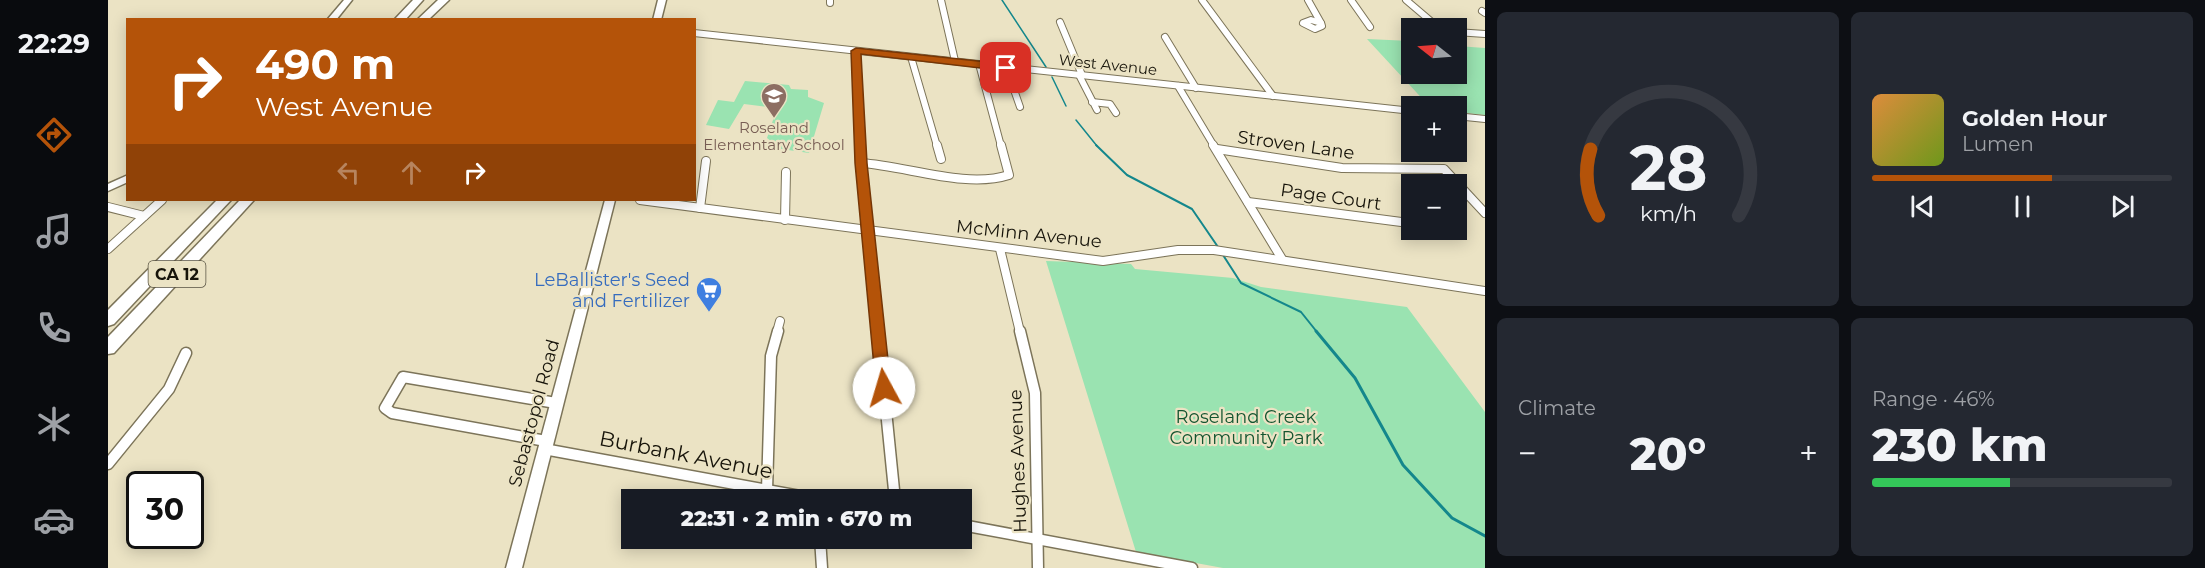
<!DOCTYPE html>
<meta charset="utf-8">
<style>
body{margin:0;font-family:Montserrat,sans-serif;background:#242831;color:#f1f3f6;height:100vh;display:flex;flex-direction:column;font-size:22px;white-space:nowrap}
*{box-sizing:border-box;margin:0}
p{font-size:20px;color:#9ea1a6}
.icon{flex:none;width:33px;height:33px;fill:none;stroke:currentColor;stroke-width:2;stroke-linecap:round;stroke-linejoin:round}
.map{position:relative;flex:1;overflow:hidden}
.side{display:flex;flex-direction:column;gap:12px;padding:12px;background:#0d0f14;width:720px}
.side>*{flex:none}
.hud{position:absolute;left:18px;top:18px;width:570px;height:183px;border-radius:0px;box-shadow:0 3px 15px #0003;background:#b45309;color:#fff;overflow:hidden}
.needle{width:39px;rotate:287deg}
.tools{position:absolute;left:1293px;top:18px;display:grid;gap:12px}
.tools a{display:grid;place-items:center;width:66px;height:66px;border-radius:0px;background:#171b24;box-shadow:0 3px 15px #0003;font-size:30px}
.speed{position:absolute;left:18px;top:471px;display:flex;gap:12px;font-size:30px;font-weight:700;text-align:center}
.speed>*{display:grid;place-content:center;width:78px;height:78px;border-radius:50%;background:#171b24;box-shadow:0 3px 15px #0003;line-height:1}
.speed .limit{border:3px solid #111;border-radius:9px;background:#fff;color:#111}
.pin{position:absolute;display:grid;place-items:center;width:51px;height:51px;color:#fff;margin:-26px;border-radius:12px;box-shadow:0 3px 9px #0006}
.me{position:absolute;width:66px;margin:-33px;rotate:354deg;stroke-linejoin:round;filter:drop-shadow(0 0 4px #0008)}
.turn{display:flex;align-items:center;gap:21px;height:126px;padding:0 30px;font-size:27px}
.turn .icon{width:78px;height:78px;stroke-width:2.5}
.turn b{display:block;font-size:42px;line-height:51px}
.lanes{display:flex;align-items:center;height:57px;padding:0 30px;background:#0003;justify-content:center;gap:30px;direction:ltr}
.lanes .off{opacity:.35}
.big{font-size:45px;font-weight:800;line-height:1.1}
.side .card{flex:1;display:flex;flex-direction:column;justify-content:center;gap:9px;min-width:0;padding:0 21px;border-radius:9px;background:#242831}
.side .dial{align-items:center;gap:0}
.dial svg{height:156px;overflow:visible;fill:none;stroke:#363941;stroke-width:7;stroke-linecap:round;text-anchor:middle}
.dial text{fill:#f1f3f6;stroke:none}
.song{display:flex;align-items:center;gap:18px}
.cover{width:72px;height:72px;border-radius:9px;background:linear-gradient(135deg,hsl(30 70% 55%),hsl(80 70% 35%))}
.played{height:6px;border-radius:3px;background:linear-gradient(90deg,#b45309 60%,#363941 60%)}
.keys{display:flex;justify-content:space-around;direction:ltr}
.heat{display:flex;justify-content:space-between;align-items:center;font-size:33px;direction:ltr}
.charge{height:9px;border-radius:4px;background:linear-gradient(90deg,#34c759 46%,#363941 0)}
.side .tiles{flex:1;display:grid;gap:12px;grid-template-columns:repeat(2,1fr)}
.trip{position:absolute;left:513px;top:489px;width:351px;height:60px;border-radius:0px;background:#171b24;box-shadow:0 3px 15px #0003;font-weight:800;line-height:60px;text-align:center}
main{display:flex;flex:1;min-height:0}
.tabs{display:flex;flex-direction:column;width:108px;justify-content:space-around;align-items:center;background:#090b0e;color:#9ea1a6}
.tabs .icon{width:42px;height:42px}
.tabs .active{color:#b45309}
.tabs b{font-size:27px;color:#f1f3f6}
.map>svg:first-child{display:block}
.green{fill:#9ae3b1}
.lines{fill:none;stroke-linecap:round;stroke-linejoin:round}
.stream-far2{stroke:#14878c;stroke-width:1.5}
.stream-far1{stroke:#14878c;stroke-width:2}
.stream{stroke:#14878c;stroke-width:3}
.street-far2-casing{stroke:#7c7459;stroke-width:8}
.street-far1-casing{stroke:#7c7459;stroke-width:10}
.street-casing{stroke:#7c7459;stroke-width:13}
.secondary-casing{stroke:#7c7459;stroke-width:3}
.highway-casing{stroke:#7c7459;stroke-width:3}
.street-far2{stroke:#fff;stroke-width:6}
.street-far1{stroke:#fff;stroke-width:8}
.street{stroke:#fff;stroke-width:10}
.secondary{fill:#fff;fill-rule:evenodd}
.highway{fill:#fff;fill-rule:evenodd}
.route{fill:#b45309;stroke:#753606;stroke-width:1.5}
.labels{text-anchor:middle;stroke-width:4.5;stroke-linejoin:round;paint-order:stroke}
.far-street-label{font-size:15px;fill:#17140a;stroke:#ebe3c4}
.far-education-label{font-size:15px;fill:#785e54;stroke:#ebe3c4}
.shield{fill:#ebe3c4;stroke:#575242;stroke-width:1.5}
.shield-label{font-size:16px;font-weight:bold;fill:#17140a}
.street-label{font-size:18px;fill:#17140a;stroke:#ebe3c4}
.shop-label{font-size:18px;fill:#366cbe;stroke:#ebe3c4;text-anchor:end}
.park-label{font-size:18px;fill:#135530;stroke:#ebe3c4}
.near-street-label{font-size:21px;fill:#17140a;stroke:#ebe3c4}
</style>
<main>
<nav class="tabs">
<b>22:29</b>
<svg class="icon active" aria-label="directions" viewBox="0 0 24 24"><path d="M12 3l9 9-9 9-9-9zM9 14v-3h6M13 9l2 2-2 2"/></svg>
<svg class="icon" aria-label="music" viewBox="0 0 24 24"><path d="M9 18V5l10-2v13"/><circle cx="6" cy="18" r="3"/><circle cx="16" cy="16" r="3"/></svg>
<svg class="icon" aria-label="phone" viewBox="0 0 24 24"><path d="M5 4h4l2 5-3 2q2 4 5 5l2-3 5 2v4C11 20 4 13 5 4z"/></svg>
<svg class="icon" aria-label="climate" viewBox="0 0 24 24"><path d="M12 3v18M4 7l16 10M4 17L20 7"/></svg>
<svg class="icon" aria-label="car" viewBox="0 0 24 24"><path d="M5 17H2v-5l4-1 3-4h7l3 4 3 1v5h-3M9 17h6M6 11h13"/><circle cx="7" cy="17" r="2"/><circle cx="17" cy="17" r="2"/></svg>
</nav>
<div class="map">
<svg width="1377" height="568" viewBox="0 0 1377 568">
<rect width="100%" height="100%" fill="#ebe3c4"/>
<g class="green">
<path d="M1259 39 1303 41 1304 74H1348L1349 46 1377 48V115L1349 112 1348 106H1321Z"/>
<path d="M637 81 681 85 683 89 700 90V97L716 103 701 153 673 149 659 138 669 108 636 104 621 129 598 125 610 100 626 102Z"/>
<path d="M938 261 1023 264 1027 269 1125 278 1153 287 1299 307 1377 412V568H1115L1028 552Z"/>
</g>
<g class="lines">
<g class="stream-far2">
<path d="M894 0 938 67"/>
<path d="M944 77 958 106"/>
<path d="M968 120 989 146"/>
</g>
<g class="stream-far1">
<path d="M988 145 1019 175 1084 209 1110 247"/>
<path d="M1115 255 1133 283 1193 312 1209 332"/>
</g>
<path class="stream" d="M1208 331 1247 378 1295 465 1344 518 1377 536"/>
<g class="street-far2-casing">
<g id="street-far2">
<path d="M722 0V3"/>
<path d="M833 0 847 61"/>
<path d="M1094 0 1165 96"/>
<path d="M1200 0 1213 23"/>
<path d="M1243 0 1262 27"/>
<path d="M1298 0 1331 28"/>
<path d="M1374 11 1377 13"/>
<path d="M1203 20 1213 23 1214 26 1207 29 1195 23Z"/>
<path d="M952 22 974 75"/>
<path d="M1348 32 1377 34"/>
<path d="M586 33 1304 111"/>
<path d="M1057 37 1088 88"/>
<path d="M748 51 752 146"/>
<path d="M803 57 829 146"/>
<path d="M871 64 893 146"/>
<path d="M898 67 912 107"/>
<path d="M971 75 989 110"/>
<path d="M1070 86 1106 146"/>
<path d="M984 102 1002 104 1008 113"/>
<path d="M1348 116 1377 119"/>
</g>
</g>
<g class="street-far1-casing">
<g id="street-far1">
<path d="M752 145 770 332"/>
<path d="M829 145 833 159"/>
<path d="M1105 145 1174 259"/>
<path d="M1109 149 1234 168 1336 169 1377 213"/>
<path d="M753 163C799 166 858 189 901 175L893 145"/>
<path d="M532 200 995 261 1070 250H1106L1377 291"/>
<path d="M1140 202 1301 223"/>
<path d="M0 207 36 216"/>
<path d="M592 208 598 161"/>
<path d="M677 220 678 172"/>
<path d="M0 249 54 200"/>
<path d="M892 249 912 332"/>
<path d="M669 332 672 321"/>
</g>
</g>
<g class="street-casing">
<g id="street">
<path d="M770 331 787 500"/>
<path d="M912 331 927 393 930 568"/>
<path d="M438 441 284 413 277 408 295 377 448 403"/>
<path d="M436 449 714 500"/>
<path d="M0 464 61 389 78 353"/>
<path d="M659 490 663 356 670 331"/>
<path d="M854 525 1084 568"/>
<path d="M712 538 714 568"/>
</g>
</g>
<g class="secondary-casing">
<g id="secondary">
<path d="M236 0H244L228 20H219Z"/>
<path d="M550 0H558L553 20H545Z"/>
<path d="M20 175V182L0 191V184Z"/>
<path d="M497 200H507L414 568H398Z"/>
</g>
</g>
<g class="highway-casing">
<g id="highway">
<path d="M305 0H315L297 20H286Z"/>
<path d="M330 0H341L320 20H309Z"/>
<path d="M109 200H123L6 324 0 326V310Z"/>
<path d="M132 200H146L6 353 0 354V337Z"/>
</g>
</g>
<use href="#street-far2" class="street-far2"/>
<use href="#street-far1" class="street-far1"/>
<use href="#street" class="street"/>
<use href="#secondary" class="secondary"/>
<use href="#highway" class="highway"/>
</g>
<path class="route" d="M748 48 898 64 903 68 898 71 753 54 759 163 783 388 776 394 768 388 747 163 743 51Z"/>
<defs>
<g id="school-pin" transform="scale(1.35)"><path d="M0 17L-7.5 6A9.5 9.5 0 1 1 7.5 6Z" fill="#8d6e63" stroke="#ebe3c4"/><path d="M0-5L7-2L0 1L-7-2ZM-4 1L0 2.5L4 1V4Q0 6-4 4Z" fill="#fff"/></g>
<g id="supermarket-pin" transform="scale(1.35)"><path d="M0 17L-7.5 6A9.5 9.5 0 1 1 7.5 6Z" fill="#3f7fe0" stroke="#ebe3c4"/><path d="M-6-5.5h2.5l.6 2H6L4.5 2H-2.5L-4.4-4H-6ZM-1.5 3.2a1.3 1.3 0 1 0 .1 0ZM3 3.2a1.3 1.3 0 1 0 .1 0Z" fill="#fff"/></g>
</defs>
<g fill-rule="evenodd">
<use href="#school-pin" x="666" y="96"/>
<use href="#supermarket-pin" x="601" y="290"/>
</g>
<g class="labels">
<g class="far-street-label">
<text transform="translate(1000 65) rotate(6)" y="5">West Avenue</text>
</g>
<g class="far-education-label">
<text x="666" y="133">Roseland<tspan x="666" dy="17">Elementary School</tspan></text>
</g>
<rect class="shield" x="40.5" y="261" width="57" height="26" rx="4.5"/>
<g class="shield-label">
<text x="69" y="280">CA 12</text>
</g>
<g class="street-label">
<text transform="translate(1188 145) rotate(8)" y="6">Stroven Lane</text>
<text transform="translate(1223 197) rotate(8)" y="6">Page Court</text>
<text transform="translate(921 234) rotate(6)" y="6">McMinn Avenue</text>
<text transform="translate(426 413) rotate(-75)" y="6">Sebastopol Road</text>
<text transform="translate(910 461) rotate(-92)" y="6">Hughes Avenue</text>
</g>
<g class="shop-label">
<text x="582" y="286">LeBallister's Seed<tspan x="582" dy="21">and Fertilizer</tspan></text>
</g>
<g class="park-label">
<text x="1138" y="423">Roseland Creek<tspan x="1138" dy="21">Community Park</tspan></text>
</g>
<g class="near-street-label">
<text transform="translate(578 455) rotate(11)" y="7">Burbank Avenue</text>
</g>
</g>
</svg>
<div class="tools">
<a><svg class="needle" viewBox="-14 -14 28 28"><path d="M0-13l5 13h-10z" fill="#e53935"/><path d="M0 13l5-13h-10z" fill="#9ea1a6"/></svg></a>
<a>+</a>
<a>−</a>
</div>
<div class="speed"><div class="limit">30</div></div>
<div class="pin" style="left:898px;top:68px;background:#d93025"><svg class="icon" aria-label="arrive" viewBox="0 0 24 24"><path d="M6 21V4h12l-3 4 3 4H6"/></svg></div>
<svg class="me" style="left:776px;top:388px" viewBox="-20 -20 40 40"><circle r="19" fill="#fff"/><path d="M0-13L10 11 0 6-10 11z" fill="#b45309"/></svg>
<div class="trip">22:31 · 2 min · 670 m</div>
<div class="hud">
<div class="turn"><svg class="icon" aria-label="right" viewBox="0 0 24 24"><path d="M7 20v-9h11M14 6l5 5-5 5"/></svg><div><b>490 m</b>West Avenue</div></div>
<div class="lanes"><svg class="icon off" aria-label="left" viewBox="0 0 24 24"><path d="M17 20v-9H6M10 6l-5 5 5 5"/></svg><svg class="icon off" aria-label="ahead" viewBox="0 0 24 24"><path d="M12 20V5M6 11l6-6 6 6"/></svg><svg class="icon" aria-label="right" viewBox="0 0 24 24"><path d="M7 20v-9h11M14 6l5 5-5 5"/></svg></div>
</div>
</div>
<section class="side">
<div class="tiles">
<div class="card dial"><svg viewBox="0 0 100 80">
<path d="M14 69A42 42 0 1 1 86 69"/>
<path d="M14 69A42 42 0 0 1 10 35" stroke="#b45309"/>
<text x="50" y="56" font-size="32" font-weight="700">28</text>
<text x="50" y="72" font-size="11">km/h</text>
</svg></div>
<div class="card">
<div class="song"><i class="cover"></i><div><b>Golden Hour</b><p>Lumen</p></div></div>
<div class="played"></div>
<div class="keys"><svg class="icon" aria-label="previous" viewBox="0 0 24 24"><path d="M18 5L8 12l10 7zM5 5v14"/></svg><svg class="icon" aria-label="pause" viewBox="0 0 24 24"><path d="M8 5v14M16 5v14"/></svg><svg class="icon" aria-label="next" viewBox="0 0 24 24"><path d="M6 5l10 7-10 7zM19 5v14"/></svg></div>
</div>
<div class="card"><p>Climate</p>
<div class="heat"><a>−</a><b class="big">20°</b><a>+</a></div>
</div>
<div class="card"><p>Range · 46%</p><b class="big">230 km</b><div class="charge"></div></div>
</div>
</section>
</main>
